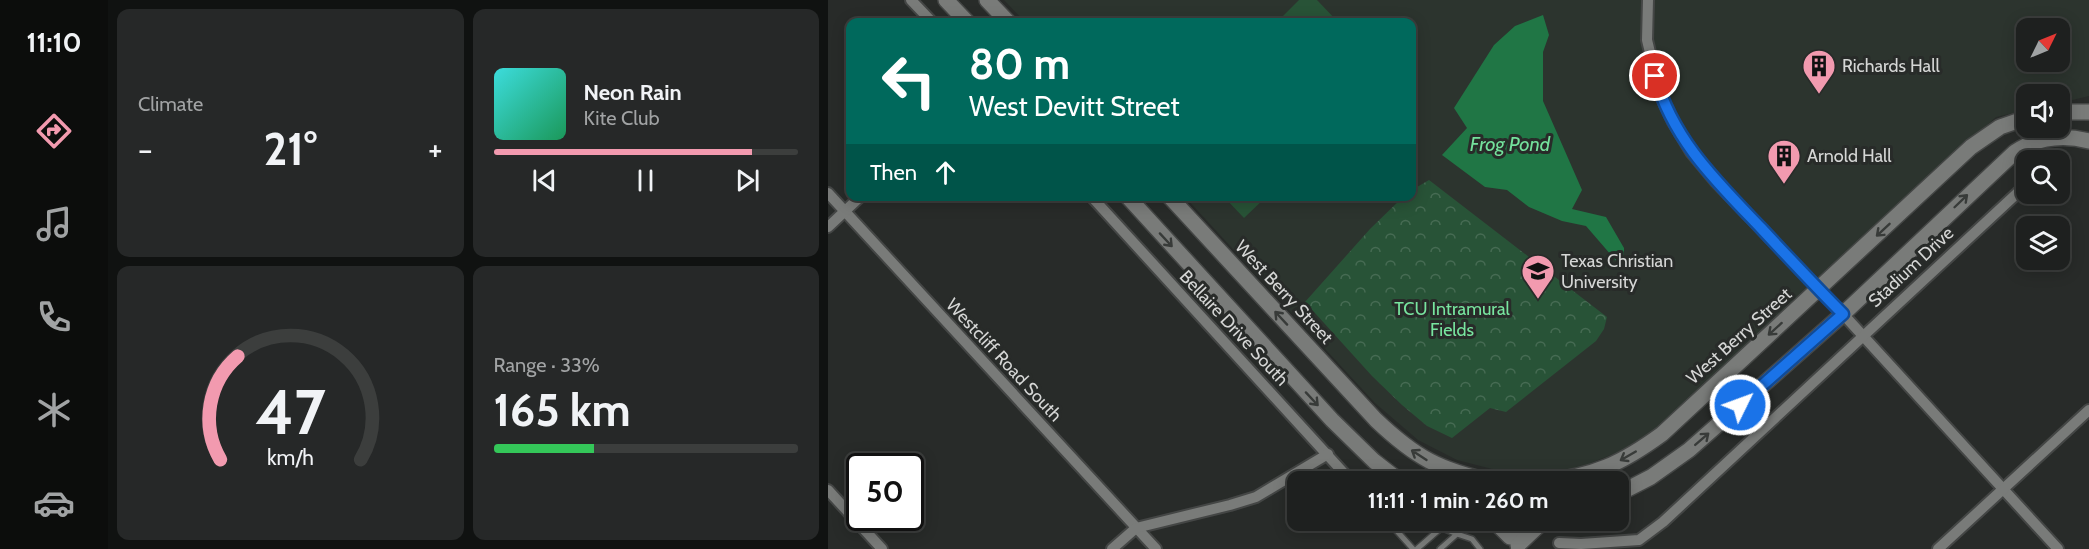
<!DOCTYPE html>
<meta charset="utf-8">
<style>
body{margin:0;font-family:Cabin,sans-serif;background:#262828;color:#f1f3f6;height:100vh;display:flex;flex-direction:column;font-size:22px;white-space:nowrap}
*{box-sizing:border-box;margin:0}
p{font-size:20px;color:#a1a3a4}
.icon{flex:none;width:33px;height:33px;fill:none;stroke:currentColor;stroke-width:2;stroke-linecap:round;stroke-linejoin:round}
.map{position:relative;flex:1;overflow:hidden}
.drawer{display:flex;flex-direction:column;gap:9px;padding:9px;background:#101211;width:720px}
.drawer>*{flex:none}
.hud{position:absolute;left:18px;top:18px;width:570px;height:183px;border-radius:12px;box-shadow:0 3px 15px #0003,0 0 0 2px #3c3e3d;background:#00695c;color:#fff;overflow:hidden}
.needle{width:39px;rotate:47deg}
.tools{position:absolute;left:1188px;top:18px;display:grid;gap:12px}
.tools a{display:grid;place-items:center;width:54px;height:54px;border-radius:12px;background:#1e201f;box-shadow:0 3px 15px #0003,0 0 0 2px #3c3e3d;font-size:30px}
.speed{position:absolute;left:18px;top:453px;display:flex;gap:12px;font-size:30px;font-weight:700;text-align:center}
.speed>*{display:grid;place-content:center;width:78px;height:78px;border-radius:50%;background:#1e201f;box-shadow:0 3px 15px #0003,0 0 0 2px #3c3e3d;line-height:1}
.speed .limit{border:3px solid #111;border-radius:9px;background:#fff;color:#111}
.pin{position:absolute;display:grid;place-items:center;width:51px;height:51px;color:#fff;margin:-26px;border:3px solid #fff;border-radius:50%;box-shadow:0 2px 6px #0007}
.me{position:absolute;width:66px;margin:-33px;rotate:48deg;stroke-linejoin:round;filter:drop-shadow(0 0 4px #0008)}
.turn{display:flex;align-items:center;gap:21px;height:126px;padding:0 24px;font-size:27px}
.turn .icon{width:78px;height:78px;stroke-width:2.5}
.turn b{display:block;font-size:42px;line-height:51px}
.then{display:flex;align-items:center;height:57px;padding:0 24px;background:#0003;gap:12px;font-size:22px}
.big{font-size:45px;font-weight:800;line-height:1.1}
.drawer .tile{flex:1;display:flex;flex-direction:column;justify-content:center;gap:9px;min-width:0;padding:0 21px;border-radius:12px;background:#262828}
.drawer .dial{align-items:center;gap:0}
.dial svg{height:156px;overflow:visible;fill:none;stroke:#3c3e3d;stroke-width:7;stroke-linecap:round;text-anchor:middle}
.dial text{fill:#f1f3f6;stroke:none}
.song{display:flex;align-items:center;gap:18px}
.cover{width:72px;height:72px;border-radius:9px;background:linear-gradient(135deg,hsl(180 70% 55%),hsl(150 70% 35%))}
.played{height:6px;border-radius:3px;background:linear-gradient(90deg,#f29aaf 85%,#3c3e3d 85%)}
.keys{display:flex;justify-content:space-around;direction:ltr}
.heat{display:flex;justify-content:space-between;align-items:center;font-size:33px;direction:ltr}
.charge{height:9px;border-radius:4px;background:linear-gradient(90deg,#34c759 33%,#3c3e3d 0)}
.drawer .tiles{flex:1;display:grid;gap:9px;grid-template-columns:repeat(2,1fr)}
.trip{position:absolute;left:459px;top:471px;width:342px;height:60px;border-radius:12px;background:#1e201f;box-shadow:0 3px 15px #0003,0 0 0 2px #3c3e3d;font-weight:800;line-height:60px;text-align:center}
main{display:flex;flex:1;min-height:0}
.dock{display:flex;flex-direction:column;width:108px;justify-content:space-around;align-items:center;background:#0c0d0c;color:#a1a3a4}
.dock .icon{width:42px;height:42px}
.dock .active{color:#f29aaf}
.dock b{font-size:27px;color:#f1f3f6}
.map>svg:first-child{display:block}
.built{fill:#2c342e;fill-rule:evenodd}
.forest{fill:url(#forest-crowns)}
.pitch{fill:#285337}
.water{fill:#207645}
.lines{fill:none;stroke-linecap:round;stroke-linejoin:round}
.service-casing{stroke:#444645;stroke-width:8}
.minor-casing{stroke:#444645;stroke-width:14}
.tertiary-casing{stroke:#444645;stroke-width:16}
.secondary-casing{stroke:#444645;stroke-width:18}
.service{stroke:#797b79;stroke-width:5}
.minor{stroke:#797b79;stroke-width:10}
.tertiary{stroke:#797b79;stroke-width:14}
.secondary{stroke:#797b79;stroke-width:15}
.oneway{stroke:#383b39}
.route-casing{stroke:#114b97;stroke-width:15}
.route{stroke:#1a73e8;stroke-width:10}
.labels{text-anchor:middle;stroke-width:6;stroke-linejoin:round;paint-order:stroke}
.poi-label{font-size:18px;fill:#d5d6d5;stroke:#282b29;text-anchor:start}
.street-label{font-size:18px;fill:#d5d6d5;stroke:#282b29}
.park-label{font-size:18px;fill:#78e59f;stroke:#282b29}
.water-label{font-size:20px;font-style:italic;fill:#74e29c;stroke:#282b29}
</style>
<main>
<nav class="dock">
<b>11:10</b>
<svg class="icon active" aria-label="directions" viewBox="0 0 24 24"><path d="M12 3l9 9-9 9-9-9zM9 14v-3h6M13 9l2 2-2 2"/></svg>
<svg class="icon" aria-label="music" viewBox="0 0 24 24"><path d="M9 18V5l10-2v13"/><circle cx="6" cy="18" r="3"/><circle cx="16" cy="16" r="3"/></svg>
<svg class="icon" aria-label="phone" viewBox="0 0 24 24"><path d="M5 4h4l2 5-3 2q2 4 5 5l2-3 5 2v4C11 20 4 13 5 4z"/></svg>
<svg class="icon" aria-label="climate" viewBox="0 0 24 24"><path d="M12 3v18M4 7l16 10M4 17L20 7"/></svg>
<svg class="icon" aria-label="car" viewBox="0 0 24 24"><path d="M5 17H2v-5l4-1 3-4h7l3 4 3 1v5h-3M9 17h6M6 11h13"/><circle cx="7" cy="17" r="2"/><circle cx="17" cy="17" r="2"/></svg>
</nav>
<section class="drawer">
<div class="tiles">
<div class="tile"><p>Climate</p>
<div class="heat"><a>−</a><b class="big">21°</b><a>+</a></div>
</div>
<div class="tile">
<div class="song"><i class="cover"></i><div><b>Neon Rain</b><p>Kite Club</p></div></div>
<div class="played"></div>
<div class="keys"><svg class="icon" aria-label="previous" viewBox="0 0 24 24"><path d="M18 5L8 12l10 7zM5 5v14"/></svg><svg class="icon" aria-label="pause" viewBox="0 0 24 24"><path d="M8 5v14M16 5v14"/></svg><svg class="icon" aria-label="next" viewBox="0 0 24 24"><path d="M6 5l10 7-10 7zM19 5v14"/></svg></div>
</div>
<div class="tile dial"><svg viewBox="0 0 100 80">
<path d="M14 69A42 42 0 1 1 86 69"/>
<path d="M14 69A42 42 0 0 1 23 16" stroke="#f29aaf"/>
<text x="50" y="56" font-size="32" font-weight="700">47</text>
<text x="50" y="72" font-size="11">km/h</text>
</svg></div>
<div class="tile"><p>Range · 33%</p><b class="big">165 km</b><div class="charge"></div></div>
</div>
</section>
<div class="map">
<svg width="1261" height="549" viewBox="0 0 1261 549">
<defs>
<pattern id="forest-crowns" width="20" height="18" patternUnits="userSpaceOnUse" patternTransform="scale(1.5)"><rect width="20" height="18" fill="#285337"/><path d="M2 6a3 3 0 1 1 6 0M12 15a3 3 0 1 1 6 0" fill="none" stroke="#466b53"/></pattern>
</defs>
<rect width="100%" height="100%" fill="#282b29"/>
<path class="built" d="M176 0H1261V96L1232 103V94H1198V110L1168 117 832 426 797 449 751 468 715 473 672 471 629 460 590 440 547 403 357 197 584 196V22H197ZM1198 28H1232V62H1198Z"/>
<path class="forest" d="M601 180 779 317 776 329 768 341 678 412 662 408 624 438 599 426 574 405 544 376 477 302 542 229 575 197 584 196V190Z"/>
<g class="pitch">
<path d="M471 0H489L510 22H449Z"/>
<path d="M396 197H438L416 218Z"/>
</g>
<path class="water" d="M715 15 721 35 715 52V101L754 190 744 209 778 217 796 248V270L758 226 734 221 701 207 679 190 657 187 614 155 639 128 626 108 666 45 687 26Z"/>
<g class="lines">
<g class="service-casing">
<g id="service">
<path d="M559 520 585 549"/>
<path d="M596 520 629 534"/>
<path d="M589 549 613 528"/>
<path d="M612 549 629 534 644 539 652 549"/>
</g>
</g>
<g class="minor-casing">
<g id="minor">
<path d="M83 0 104 22"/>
<path d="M820 0 819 40 832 94 845 122 863 152 888 182 1015 314 1230 549"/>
<path d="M0 193 328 549"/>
<path d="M263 196 524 482"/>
<path d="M0 227 33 196"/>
<path d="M0 490 54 549"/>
<path d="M731 543 753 544 811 540 835 522 1198 185"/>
<path d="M284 549 308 528 402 505 428 497 500 454"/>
<path d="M1110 549 1261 410"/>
</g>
</g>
<g class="tertiary-casing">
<path id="tertiary" d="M690 549 691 520"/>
</g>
<g class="secondary-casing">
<g id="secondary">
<path d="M118 0 139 22"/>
<path d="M159 0 180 22"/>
<path d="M1232 112H1261"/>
<path d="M299 196 504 420 546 461 573 482"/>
<path d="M341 196 548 420C588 458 611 470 665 482"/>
<path d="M715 482C766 476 793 464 834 434L1143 147 1172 127 1198 118"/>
<path d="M790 494 823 477 861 450 1015 314 1187 152C1210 137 1234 134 1261 141"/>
<path d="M665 520 682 537"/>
<path d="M690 545 709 527 719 520"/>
</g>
</g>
<use href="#service" class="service"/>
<use href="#minor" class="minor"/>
<use href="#tertiary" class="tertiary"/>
<use href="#secondary" class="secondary"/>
</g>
<defs><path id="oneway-shaft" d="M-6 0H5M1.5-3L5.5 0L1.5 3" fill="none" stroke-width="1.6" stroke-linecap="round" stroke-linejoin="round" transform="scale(1.5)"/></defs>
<g class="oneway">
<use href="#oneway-shaft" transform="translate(1133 201) rotate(-44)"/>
<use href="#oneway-shaft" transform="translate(1055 230) rotate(137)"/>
<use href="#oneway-shaft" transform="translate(338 240) rotate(47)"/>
<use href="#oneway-shaft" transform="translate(453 318) rotate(-133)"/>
<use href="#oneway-shaft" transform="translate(947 329) rotate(138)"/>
<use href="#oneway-shaft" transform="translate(484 399) rotate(47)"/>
<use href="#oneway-shaft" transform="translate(874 439) rotate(-41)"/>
<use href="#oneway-shaft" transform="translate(591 455) rotate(-147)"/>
<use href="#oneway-shaft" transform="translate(800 456) rotate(150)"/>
</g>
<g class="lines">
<g class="route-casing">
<path id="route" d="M827 76C845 140 888 181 933 228 960 257 987 286 1015 314L912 405"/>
</g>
<use href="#route" class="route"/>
</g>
<defs>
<g id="building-pin" transform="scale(1.725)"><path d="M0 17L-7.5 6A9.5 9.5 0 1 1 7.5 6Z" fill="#f29aaf" stroke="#282b29"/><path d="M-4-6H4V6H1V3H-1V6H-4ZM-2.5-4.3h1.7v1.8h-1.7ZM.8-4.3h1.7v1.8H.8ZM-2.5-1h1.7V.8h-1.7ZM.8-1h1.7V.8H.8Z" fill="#111"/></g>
<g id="university-pin" transform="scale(1.725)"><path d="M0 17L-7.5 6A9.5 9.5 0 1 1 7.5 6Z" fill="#f29aaf" stroke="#282b29"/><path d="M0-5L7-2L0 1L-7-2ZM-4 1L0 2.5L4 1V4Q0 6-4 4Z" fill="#111"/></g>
</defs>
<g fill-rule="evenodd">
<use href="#building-pin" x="991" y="66"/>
<use href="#building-pin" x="956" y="156"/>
<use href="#university-pin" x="710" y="271"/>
</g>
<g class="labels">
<g class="poi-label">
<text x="1014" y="72">Richards Hall</text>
<text x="979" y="162">Arnold Hall</text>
<text x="733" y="267">Texas Christian<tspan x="733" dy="21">University</tspan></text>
</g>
<g class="street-label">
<text transform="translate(1083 267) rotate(-43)" y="6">Stadium Drive</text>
<text transform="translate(456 292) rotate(47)" y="6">West Berry Street</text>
<text transform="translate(406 328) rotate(47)" y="6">Bellaire Drive South</text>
<text transform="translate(911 336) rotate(-42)" y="6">West Berry Street</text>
<text transform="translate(176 360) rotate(47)" y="6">Westcliff Road South</text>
</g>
<g class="park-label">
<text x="624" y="315">TCU Intramural<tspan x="624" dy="21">Fields</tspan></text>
</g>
<g class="water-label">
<text x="682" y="151">Frog Pond</text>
</g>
</g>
</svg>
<div class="tools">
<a><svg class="needle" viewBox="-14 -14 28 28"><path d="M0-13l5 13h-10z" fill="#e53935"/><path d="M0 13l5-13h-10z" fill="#a1a3a4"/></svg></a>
<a><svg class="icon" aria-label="sound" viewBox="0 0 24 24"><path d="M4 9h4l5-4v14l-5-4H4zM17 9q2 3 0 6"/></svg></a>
<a><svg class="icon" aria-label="search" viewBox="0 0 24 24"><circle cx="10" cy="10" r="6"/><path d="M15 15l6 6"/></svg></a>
<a><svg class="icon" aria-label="layers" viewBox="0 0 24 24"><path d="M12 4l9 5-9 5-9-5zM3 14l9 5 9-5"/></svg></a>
</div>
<div class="speed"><div class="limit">50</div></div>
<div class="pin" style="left:827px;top:76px;background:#d93025"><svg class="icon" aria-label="arrive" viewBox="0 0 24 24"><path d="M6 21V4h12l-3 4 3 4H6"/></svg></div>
<svg class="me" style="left:912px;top:405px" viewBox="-20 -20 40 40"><circle r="17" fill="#1a73e8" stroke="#fff" stroke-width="3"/><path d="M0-11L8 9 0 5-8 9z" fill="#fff"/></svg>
<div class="trip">11:11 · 1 min · 260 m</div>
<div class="hud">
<div class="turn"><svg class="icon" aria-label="left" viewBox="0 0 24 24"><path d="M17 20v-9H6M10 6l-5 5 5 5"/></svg><div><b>80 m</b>West Devitt Street</div></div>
<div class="then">Then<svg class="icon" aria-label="ahead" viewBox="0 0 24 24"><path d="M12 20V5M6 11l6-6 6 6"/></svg></div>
</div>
</div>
</main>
